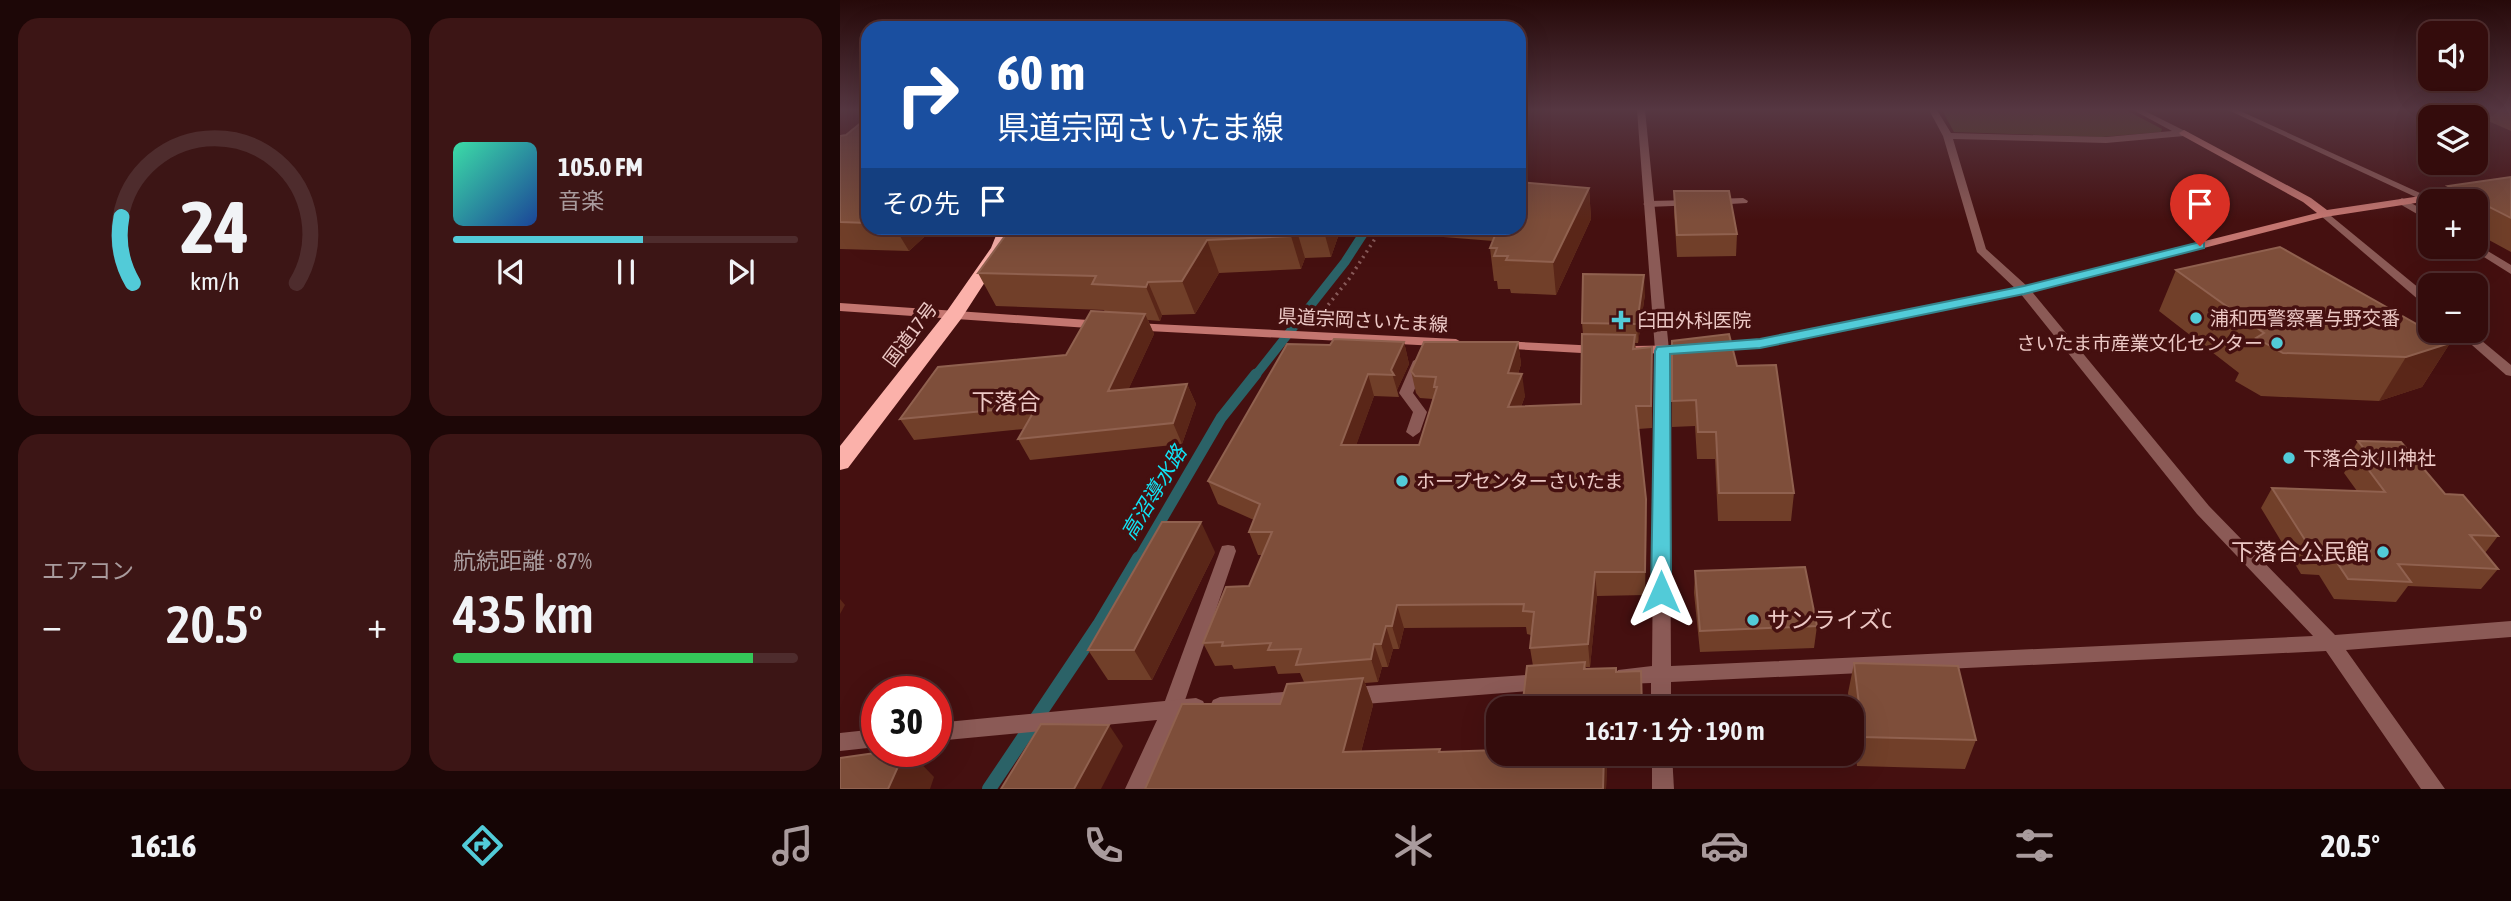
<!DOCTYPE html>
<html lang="ja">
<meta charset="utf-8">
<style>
body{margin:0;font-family:"Asap Condensed","Noto Sans JP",sans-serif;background:#3c1515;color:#f1f3f6;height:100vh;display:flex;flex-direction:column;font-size:26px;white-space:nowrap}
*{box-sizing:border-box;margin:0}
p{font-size:23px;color:#a99b9d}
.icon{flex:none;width:38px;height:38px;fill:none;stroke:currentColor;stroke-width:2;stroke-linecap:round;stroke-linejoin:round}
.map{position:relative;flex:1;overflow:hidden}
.drawer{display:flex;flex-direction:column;gap:18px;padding:18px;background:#1d0707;width:840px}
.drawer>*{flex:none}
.top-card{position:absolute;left:21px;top:21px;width:665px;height:214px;border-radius:21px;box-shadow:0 7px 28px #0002,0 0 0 2px #4e2c2d;background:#1a4fa0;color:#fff;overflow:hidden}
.fabs{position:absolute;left:1578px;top:21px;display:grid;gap:14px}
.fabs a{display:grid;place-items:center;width:70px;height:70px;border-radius:14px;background:#340c0c;box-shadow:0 7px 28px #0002,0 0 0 2px #4e2c2d;font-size:35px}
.speed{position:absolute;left:21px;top:676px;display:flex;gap:14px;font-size:35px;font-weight:700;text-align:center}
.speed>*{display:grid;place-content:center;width:91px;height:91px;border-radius:50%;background:#340c0c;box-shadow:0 7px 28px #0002,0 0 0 2px #4e2c2d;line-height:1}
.speed .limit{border:10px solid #d22;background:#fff;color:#111}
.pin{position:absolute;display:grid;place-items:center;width:60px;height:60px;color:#fff;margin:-72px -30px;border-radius:50% 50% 50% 0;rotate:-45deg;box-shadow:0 0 7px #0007}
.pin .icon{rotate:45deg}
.me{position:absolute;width:77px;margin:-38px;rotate:0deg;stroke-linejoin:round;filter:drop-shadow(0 0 5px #0008)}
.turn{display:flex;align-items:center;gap:24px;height:147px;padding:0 21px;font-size:32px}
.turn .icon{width:91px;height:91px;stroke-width:2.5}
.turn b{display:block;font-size:49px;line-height:60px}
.then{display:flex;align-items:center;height:66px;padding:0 21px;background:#0003;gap:14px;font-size:26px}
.big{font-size:52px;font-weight:600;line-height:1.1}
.drawer .tile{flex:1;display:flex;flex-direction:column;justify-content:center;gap:10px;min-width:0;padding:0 24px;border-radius:21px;background:#3c1515}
.drawer .dial{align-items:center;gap:0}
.dial svg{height:182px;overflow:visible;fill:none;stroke:#4e2c2d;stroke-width:7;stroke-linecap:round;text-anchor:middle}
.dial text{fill:#f1f3f6;stroke:none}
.song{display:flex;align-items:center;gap:21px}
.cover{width:84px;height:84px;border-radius:10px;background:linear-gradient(135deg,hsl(160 70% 55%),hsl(220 70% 35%))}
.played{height:7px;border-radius:4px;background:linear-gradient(90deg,#52cbd8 55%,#4e2c2d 55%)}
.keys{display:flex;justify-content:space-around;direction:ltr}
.heat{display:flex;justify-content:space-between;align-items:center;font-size:38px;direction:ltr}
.charge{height:10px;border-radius:5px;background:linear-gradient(90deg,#34c759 87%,#4e2c2d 0)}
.drawer .tiles{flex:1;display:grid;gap:18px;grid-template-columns:repeat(2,1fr)}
.trip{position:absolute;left:646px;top:696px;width:378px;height:70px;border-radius:21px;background:#340c0c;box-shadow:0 7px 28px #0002,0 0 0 2px #4e2c2d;font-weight:600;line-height:70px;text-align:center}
.menu{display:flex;height:112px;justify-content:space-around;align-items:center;background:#150505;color:#a99b9d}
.menu .icon{width:49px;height:49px}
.menu .current{color:#52cbd8}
.menu b{font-size:32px;color:#f1f3f6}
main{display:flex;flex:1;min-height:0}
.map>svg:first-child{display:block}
.green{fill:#4e3f1d}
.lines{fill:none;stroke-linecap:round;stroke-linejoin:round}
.stream-far2{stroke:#2b6267;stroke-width:9}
.stream-far1{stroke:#2b6267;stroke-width:11}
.stream{stroke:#2b6267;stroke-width:14}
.path{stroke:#895b5a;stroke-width:3.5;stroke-dasharray:2 4.5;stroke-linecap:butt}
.lane{fill:#8b5a56;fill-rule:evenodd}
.street{fill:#8b5a56;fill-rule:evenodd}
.secondary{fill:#c47670;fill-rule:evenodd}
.highway{fill:#fbb1aa;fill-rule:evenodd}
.wall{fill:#713f29}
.shaded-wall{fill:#5a2618}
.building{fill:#7e4e3a;stroke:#90614f;stroke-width:2}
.route{fill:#52cbd8;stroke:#35848c;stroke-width:2}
.poi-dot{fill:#52cbd8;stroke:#451010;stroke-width:2.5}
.labels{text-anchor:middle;stroke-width:7;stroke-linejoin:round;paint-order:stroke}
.poi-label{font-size:19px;fill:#ecc8c5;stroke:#451010;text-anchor:start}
.street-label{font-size:19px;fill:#ecc8c5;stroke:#451010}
.water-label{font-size:21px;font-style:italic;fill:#10e2f3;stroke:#451010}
.quarter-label{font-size:23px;fill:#ecc8c5;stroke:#451010}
.near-poi-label{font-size:23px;fill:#ecc8c5;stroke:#451010;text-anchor:end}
</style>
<main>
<section class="drawer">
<div class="tiles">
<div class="tile dial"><svg viewBox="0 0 100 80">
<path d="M14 69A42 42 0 1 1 86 69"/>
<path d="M14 69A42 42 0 0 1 9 40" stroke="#52cbd8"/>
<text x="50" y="56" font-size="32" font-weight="700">24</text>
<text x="50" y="72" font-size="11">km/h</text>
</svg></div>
<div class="tile">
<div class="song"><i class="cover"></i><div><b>105.0 FM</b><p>音楽</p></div></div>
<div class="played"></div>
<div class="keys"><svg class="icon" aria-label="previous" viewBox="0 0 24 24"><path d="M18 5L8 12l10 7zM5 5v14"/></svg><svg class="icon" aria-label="pause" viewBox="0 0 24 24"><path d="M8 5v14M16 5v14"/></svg><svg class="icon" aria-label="next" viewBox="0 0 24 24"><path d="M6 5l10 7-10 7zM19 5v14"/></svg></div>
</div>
<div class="tile"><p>エアコン</p>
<div class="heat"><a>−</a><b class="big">20.5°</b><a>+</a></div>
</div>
<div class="tile"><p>航続距離 · 87%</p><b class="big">435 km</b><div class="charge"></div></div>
</div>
</section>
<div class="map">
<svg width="1671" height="789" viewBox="0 0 1671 789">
<rect width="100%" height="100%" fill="#451010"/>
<path class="green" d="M1102 110H1286L1322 129 1321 132 1262 137 1114 132Z"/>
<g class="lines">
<path class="stream-far2" d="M415 376 505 262 527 228"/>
<path class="stream-far1" d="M298 560 381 418 416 374"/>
<path class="stream" d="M149 789 259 625 299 558"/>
<path class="path" d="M480 315 509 279 542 228"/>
<g class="lane">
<path d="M903 198 908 201 907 203 873 205 868 202 873 199Z"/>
<path d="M853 200 857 201V205L808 207 803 204 808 201Z"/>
<path d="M580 357 587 361 573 393 587 412 580 432 573 437 566 432 573 412 559 393 573 361Z"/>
<path d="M388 545 394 546 396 551 342 709 339 715 332 718 325 715 322 709 380 551 382 546Z"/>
</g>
<g class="street">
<path d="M797 110H805L829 350 831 666 1473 636 1357 514 1180 293 1137 252 1103 136 1089 110H1097L1111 133 1266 137 1332 131 1293 110H1303L1349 133 1344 136 1266 143 1113 139 1146 249 1188 287 1369 506 1495 635 1671 621V637L1506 650 1605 789H1581L1486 651 831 682V709H811V683L785 684 778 682 775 676 778 670 812 666 815 350Z"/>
<path d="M1388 110H1398L1591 198 1590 200H1582Z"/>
<path d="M1562 198 1591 214V222L1558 203 1557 201Z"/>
<path d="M1485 211 1591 298V308L1587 307 1481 216V212Z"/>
<path d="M1636 244 1671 265V274L1628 247H1636Z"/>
<path d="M1616 331H1630L1671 365V376L1666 375Z"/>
<path d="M702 674 709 676 712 682 709 688 702 690 512 705 505 702 502 696 505 690 512 687Z"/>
<path d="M457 691 464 694 467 700 464 706 457 709 380 715 373 712 370 706 373 700 380 697Z"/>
<path d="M356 698 363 701 366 707 363 713 338 718 307 789H285L317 720 96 741V723Z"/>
<path d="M37 729V747L0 751V733Z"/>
<path d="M812 754H832L834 789H812Z"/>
</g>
<g class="secondary">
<path d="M1344 130 1471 198 1487 210 1621 190 1626 193 1621 196 1485 217 1184 294 920 348 874 351 867 347 874 343 920 340 1184 286 1477 213 1463 202 1341 135 1339 133Z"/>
<path d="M0 303 263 321 269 325 263 329 0 311Z"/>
<path d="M294 323 616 339 623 343 616 347 289 330 288 327Z"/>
<path d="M661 341 759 346 766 350 759 354 656 348 654 345Z"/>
<path d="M850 345 857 349 855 352 794 354 787 350 794 346Z"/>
</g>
<path class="highway" d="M159 228H175L167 248 121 319 8 468 0 470V446L107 311 151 248Z"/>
</g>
<g class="wall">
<path d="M1652 110H1671V131L1646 120Z"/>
<path d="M28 117V228H94L69 251 0 249V136L6 135Z"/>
<path d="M1671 177V252L1636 233V201H1599L1608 186Z"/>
<path d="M749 188 751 219 716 295 671 293 670 289H658L657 281H654L650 248 653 241 566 234 557 228H679Z"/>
<path d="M834 191 897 234 896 256 837 257 834 212Z"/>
<path d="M184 228H501L491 257 465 258 461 269 379 273 355 314 322 315 320 321 308 320 314 334 288 390 347 384 356 404 342 444 190 460 178 439 184 429 74 440 60 419 226 355 265 312 264 310 156 306 138 273 178 235Z"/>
<path d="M1336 270 1610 343 1582 387 1539 401 1421 396 1395 381 1399 373 1319 311Z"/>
<path d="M805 294 798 343H795L796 349 812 347V428L798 429 806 499 805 595 757 596 750 667H746V669L776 672 802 709 693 666 690 648 691 635 687 634 686 627 564 628 559 649H553L548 667H542L538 682 525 683 533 705 521 752H601L658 754H804V762L767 764 766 789H305L440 704 464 682 460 673 438 674 435 666 394 669 392 665 375 666 363 643 409 586 422 555H418L409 532 414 520 378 504 368 481 490 345 564 342 569 364 557 390 559 397 534 396 516 445H579L593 399 580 398 576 393 571 371 678 342 681 364 678 374 685 396 681 407 741 404 743 334 742 323Z"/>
<path d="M832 341 897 366 954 493 951 521H878L875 459H857L855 426 832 427Z"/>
<path d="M1518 441 1605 494 1658 536 1645 553 1658 569 1641 589 1568 586 1556 602 1494 599 1479 575 1461 574 1421 508 1432 488 1517 491 1504 473 1509 465 1506 461Z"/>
<path d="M375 552 312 680H268L248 650Z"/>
<path d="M855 571 977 626 974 648 860 652 854 593Z"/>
<path d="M1014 663 1136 740 1125 769 1017 766 1012 724V709H1010L1008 693Z"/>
</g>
<g class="shaded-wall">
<path d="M749 188 751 219 716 295 713 262Z"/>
<path d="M55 228H94L69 251Z"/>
<path d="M455 228H456L465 258 461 269 451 236Z"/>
<path d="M483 228H501L491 257Z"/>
<path d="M367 240 379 273 355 314 342 281Z"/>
<path d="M804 275 805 294 798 343 797 324Z"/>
<path d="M308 282 322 315 320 321 306 287Z"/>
<path d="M305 314 314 334 278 412 268 391Z"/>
<path d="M564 342 569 364 557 390 551 370Z"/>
<path d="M678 342 681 364 671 395 668 373Z"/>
<path d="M1610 343 1582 387 1539 401 1566 357Z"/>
<path d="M528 374 534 396 508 468 501 445Z"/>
<path d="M682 374 685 396 672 430 668 407Z"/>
<path d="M347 384 356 404 342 444 333 423Z"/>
<path d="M806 499 807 522 805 595V572Z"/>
<path d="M361 522 375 552 312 680 294 650Z"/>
<path d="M755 572 757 596 750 667 748 644Z"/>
<path d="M0 599 5 605 0 614Z"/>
<path d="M557 605 564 628 559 649 552 626Z"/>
<path d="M546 626 553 649 548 667 541 644Z"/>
<path d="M534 644 542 667 538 682 531 659Z"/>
<path d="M523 678 533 705 514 779 503 752Z"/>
<path d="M269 725 283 746 261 789H234Z"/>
<path d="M65 751H69L94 777 90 789H48Z"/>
<path d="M764 754H766L767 764 766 789H763Z"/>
</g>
<g class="building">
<path d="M28 117V223L0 222V136L6 135Z"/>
<path d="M1671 177V218L1608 186Z"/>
<path d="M679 182 749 188 713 262 666 260 668 256H654L657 248H650L658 228H679Z"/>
<path d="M834 191H889L897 234 837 235Z"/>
<path d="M184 228H455L451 236 367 240 342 281 308 282 306 287 252 284 256 276 138 273 165 236 178 235Z"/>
<path d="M1440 247 1610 343 1566 357 1443 353 1416 338 1424 333 1336 270Z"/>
<path d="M743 274 804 275 797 324 742 323Z"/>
<path d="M251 311 305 314 268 391 347 384 333 423 178 439 197 406 60 419 98 367 226 355Z"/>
<path d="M742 334 795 335 793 349 812 347 811 406H796L806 499 805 572H755L748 644 690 648 694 612 683 611 684 604 557 605 552 626H546L541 644H534L531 659 456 665 461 649 428 650 431 643 382 646 383 642 363 643 386 587 409 586 432 532H409L420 504 368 481 447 344 490 345 494 339 564 342 551 370 554 375 528 374 501 445H579L597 387H594L596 377 575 376 571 371 584 342H678L668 373 682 374 668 407 741 404Z"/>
<path d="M889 334 897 366 936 365 954 493H879L876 432H858L856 400 832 401V341Z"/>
<path d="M1518 441 1561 442 1605 494 1623 495 1658 536 1630 535 1658 569 1558 564 1571 582 1508 579 1492 555 1474 554 1432 488 1545 492 1516 453 1526 451Z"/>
<path d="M322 522H361L294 650H248Z"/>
<path d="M965 567 977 626 860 631 855 571Z"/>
<path d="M745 662 744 669 776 668V672L801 671 802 709H682L687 666Z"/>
<path d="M1014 663 1118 666 1136 740 1023 737Z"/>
<path d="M523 678 503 752 600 749 599 752 658 750V754H764L763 789H305L342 704H440L447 684Z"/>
<path d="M201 724 269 725 234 789H161Z"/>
<path d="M49 751H65L48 789H0V758Z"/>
</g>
<linearGradient id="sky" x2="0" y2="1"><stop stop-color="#260909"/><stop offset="0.5" stop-color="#563742"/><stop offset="1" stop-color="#563742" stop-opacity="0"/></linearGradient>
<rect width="1671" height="220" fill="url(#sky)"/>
<path class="route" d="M1360 242 1364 243V248L1184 294 920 348 830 354 831 592 828 598 821 600 814 598 811 592 815 351 817 347 920 339 1184 286Z"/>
<g class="poi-dot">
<circle cx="1356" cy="318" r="7"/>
<path d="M777.5 309.5h7v7h7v7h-7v7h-7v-7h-7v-7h7z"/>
<circle cx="1437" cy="343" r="7"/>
<circle cx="1449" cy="458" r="7"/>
<circle cx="562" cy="481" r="7"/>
<circle cx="1543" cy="552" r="7"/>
<circle cx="913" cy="620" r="7"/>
</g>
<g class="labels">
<g class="poi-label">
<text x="1370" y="325">浦和西警察署与野交番</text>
<text x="797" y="327">臼田外科医院</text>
<text x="1423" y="350" text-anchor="end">さいたま市産業文化センター</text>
<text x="1463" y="465">下落合氷川神社</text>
<text x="576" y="488">ホープセンターさいたま</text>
</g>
<g class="street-label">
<text transform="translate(523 320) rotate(3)" y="7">県道宗岡さいたま線</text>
<text transform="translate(70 334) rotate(-53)" y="7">国道17号</text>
</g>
<g class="water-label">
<text transform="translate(314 493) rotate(-59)" y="7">高沼導水路</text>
</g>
<g class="quarter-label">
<text x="166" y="410">下落合</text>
</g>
<g class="near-poi-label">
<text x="1529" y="560">下落合公民館</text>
<text x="927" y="628" text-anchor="start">サンライズC</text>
</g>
</g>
</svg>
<div class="fabs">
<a><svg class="icon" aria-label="sound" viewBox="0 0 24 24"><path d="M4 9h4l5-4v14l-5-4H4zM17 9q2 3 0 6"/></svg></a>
<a><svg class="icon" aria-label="layers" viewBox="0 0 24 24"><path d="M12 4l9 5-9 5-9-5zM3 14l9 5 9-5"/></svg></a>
<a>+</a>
<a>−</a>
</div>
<div class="speed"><div class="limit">30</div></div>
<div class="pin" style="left:1360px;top:246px;background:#d93025"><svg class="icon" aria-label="arrive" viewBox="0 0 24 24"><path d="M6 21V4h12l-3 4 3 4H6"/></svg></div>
<svg class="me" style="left:821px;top:592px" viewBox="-20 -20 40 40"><path d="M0-17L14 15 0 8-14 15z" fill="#52cbd8" stroke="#fff" stroke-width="4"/></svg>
<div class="trip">16:17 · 1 分 · 190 m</div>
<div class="top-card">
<div class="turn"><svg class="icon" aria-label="right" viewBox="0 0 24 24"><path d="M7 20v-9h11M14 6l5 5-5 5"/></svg><div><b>60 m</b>県道宗岡さいたま線</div></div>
<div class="then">その先<svg class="icon" aria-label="arrive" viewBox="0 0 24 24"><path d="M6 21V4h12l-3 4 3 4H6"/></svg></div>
</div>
</div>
</main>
<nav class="menu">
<b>16:16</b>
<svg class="icon current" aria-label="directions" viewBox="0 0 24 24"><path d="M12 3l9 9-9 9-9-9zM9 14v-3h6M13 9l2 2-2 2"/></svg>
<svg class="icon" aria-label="music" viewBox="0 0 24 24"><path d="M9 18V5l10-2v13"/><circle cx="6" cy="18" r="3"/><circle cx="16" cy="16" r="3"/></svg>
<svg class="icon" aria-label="phone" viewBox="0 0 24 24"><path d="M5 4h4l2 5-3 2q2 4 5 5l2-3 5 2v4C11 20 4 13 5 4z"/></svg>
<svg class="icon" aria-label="climate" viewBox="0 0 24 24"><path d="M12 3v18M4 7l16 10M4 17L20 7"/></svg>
<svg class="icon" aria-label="car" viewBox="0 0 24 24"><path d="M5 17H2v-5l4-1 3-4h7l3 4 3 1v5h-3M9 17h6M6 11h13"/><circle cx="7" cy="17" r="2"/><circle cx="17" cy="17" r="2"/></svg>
<svg class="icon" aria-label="filters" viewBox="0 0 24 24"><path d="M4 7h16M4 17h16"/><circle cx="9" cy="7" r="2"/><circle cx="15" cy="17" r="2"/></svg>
<b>20.5°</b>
</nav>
